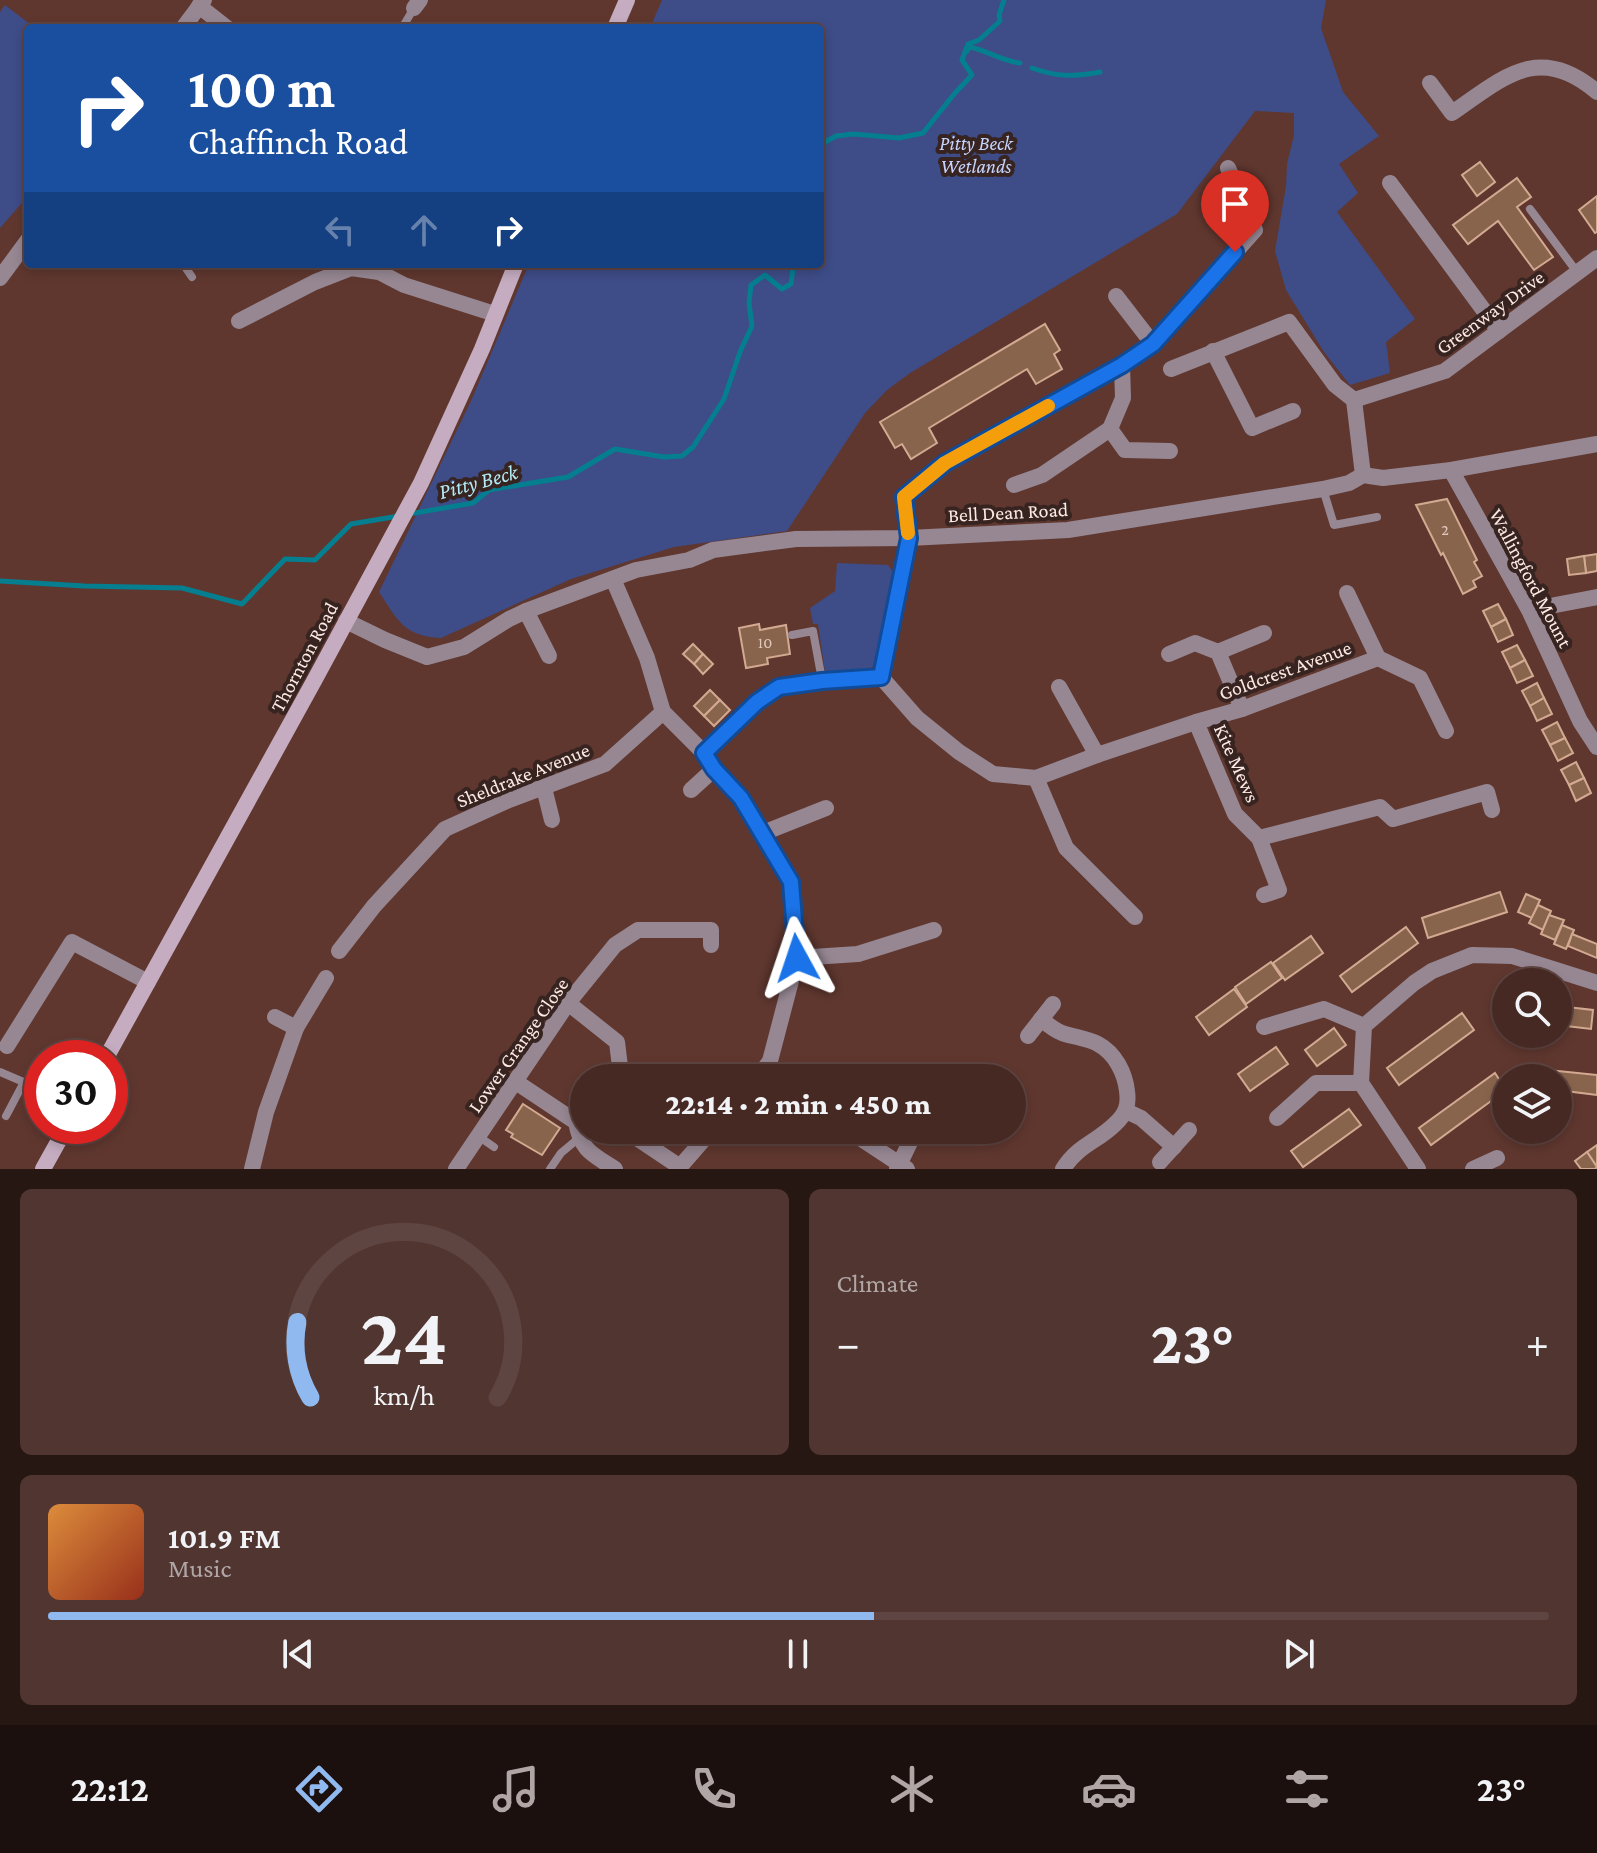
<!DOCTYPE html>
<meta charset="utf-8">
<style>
body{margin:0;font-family:"Crimson Pro",serif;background:#513530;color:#f1f3f6;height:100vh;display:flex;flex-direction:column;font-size:30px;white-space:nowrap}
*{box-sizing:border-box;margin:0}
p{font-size:26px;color:#b0a6a6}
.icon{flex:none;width:44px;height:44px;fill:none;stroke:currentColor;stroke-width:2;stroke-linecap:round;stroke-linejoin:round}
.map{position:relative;height:1169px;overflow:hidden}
.side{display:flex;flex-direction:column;gap:20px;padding:20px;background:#271713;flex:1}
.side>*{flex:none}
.banner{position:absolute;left:24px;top:24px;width:800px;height:244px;border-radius:8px;box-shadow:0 4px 12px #0003,0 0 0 2px #5f4541;background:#1a4fa0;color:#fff;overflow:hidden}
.buttons{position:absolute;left:1492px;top:968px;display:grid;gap:16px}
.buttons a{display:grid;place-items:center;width:80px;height:80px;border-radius:50%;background:#472923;box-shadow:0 4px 12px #0003,0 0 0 2px #5f4541;font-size:40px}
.speed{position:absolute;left:24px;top:1040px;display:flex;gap:16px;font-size:40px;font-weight:700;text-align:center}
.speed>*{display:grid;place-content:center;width:104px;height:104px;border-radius:50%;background:#472923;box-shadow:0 4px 12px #0003,0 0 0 2px #5f4541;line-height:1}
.speed .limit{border:12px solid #d22;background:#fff;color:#111}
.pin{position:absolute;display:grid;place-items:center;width:68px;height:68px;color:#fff;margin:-82px -34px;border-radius:50% 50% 50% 0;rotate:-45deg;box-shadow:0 0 8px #0007}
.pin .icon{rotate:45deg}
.me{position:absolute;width:88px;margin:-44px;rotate:355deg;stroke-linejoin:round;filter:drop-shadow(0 0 6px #0008)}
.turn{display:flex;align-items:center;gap:28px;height:168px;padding:0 32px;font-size:36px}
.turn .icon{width:104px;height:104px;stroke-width:2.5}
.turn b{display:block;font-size:56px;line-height:68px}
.lanes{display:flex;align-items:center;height:76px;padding:0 32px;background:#0003;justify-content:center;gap:40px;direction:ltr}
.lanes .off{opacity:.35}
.big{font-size:60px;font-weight:800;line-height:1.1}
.side .tile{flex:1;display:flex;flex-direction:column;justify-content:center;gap:12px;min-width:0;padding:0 28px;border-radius:12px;background:#513530}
.side .dial{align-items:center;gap:0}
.dial svg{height:208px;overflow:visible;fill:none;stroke:#5f4541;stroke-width:7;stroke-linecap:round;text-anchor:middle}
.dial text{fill:#f1f3f6;stroke:none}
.song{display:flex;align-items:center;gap:24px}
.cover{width:96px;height:96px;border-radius:12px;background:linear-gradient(135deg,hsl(30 70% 55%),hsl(10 70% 35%))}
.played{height:8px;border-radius:4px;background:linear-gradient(90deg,#90b9f0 55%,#5f4541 55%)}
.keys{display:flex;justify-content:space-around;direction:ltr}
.heat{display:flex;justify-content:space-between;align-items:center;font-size:44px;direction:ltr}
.side .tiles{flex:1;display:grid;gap:20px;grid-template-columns:1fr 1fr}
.tile:last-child{grid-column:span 2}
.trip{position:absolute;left:570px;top:1064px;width:456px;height:80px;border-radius:40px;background:#472923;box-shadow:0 4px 12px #0003,0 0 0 2px #5f4541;font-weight:800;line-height:80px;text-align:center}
.dock{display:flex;height:128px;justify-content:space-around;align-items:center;background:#1c100e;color:#b0a6a6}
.dock .icon{width:56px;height:56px}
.dock .active{color:#90b9f0}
.dock b{font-size:36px;color:#f1f3f6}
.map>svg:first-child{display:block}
.green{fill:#3e4c88}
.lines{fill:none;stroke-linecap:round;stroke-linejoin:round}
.stream{stroke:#057e90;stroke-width:5}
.building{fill:#89644d;stroke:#d3aa91;stroke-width:2}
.lane{stroke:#968793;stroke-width:8}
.street{stroke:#968793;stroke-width:16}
.secondary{stroke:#c5acc0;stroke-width:16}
.route-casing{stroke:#114b97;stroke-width:20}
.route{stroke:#1a73e8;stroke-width:14}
.slow{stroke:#f59e0b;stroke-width:14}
.labels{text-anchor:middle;stroke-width:8;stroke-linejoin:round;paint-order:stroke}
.number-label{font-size:16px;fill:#e1c8be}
.park-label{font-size:20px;font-style:italic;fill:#c6d3fc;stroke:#372421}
.street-label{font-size:20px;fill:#fee9e4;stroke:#372421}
.water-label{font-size:22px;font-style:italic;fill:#b2eaf5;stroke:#372421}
</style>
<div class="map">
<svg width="1597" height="1169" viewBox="0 0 1597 1169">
<rect width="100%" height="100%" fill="#5f372f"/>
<g class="green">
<path d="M662 0H1326L1321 28 1343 92 1379 136 1339 164 1358 193 1337 212 1415 319 1386 342 1390 373 1350 385 1324 352 1286 290 1275 251 1286 186 1287 164 1294 135V113L1255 111 1177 214 910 373 887 390 865 413 787 531 674 547 571 579 441 638C404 636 398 621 379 592L471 401 529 264H820V28H650Z"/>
<path d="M5 5 35 28H28V196L0 228V12Z"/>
<path d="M837 563 888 565 893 572 894 583 877 651 876 663 869 670 825 672 818 624H813L810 608 835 591Z"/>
</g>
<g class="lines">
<g class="stream">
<path d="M966 52 970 47C988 51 1002 61 1020 63"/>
<path d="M1032 68C1057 77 1074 77 1100 72"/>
<path d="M820 153 825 142 836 136 853 134 899 138 923 133 955 93 972 75 962 60 968 44 979 40 1000 21 999 15 1004 0"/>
<path d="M409 514 473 503 489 490 568 477 615 449 664 457 682 456 693 447 724 399 740 352 752 326 749 303 751 285 765 275 782 289 791 284 793 268 788 264"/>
<path d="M0 581 84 586 182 588 242 604 285 559 315 560 351 524 399 516"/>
</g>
</g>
<g class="building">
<path d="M1480 162 1495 182 1477 196 1462 175Z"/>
<path d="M1517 178 1531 197 1517 207 1553 257 1534 270 1498 221 1468 244 1453 225Z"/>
<path d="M1597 196V232L1595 233 1579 210Z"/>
<path d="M1045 324 1060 350 1054 354 1062 369 1036 384 1027 369 929 428 937 443 911 459 902 444 895 448 880 422Z"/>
<path d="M1447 499 1477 560 1474 562 1482 576 1473 581 1476 587 1463 594 1443 553 1441 555 1416 505Z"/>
<path d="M1597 554V571L1586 573 1584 556Z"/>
<path d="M1584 556 1586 573 1569 575 1567 559Z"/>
<path d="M1498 604 1506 619 1491 627 1483 611Z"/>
<path d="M1506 619 1513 635 1498 642 1491 627Z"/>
<path d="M759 624 760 630 786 625 790 654 767 658 768 664 746 668 739 628Z"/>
<path d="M693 644 703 654 694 664 683 654Z"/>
<path d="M1517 645 1525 660 1510 668 1502 652Z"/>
<path d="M703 654 713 664 703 674 694 664Z"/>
<path d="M1525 660 1533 676 1517 683 1510 668Z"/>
<path d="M1537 683 1544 698 1530 706 1522 691Z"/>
<path d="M710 690 720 700 704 716 694 706Z"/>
<path d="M1544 698 1552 714 1537 721 1530 706Z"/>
<path d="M720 700 730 710 714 726 704 716Z"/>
<path d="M1557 722 1565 738 1550 745 1542 730Z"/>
<path d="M1565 738 1573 753 1558 761 1550 745Z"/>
<path d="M1576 762 1584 778 1569 785 1561 770Z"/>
<path d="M1584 778 1591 793 1576 801 1569 785Z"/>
<path d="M1500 892 1507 912 1428 938 1422 918Z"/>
<path d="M1526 894 1540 900 1532 918 1518 912Z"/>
<path d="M1538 905 1551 911 1543 930 1529 923Z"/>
<path d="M1549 915 1564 920 1555 940 1541 934Z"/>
<path d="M1562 925 1574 930 1566 949 1554 944Z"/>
<path d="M1406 927 1418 943 1352 992 1340 976Z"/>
<path d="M1572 934 1597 944V958L1568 946Z"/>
<path d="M1311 936 1323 953 1285 980 1273 963Z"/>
<path d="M1271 962 1282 978 1246 1004 1235 987Z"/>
<path d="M1234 989 1247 1007 1209 1035 1196 1017Z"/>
<path d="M1558 1006 1593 1010 1591 1029 1558 1025Z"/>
<path d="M1462 1013 1474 1030 1399 1085 1387 1068Z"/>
<path d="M1334 1028 1346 1045 1317 1066 1305 1050Z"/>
<path d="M1276 1047 1288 1064 1250 1091 1238 1074Z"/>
<path d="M1520 1067 1597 1075V1095L1558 1090V1078H1519Z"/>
<path d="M1495 1073 1506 1090 1431 1145 1419 1128Z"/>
<path d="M523 1104 560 1128 542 1155 511 1137 513 1134 506 1130Z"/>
<path d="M1349 1109 1361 1125 1303 1167 1291 1151Z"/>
<path d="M1597 1145V1167L1587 1152Z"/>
<path d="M1587 1152 1597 1167 1595 1169H1581L1575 1161Z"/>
</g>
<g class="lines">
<g class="lane">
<path d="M402 28 414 8"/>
<path d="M1530 209 1577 272"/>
<path d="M183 264 192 277"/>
<path d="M1323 489 1334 525 1377 517"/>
<path d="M792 635 813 631 822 680"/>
<path d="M0 1072 42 1090"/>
<path d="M6 1116 24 1082"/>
<path d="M478 1136 494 1147"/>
<path d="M550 1169 561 1153 579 1138"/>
</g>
<g class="street">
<path d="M199 6 227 28"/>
<path d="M414 8 420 0"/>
<path d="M183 28 204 0"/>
<path d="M1430 83 1452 113C1503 78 1539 42 1597 92"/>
<path d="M1228 168 1255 230 1153 344 1122 365 945 463 904 497 909 538 881 677 917 718 959 752 993 774 1036 778 1097 755 1196 722 1242 709 1378 658 1420 678 1446 731"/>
<path d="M1390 183 1499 331"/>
<path d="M0 278 28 240"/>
<path d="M1116 296 1153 344"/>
<path d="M239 321 315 282 351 268 379 272 404 285 495 314"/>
<path d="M1213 351 1252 428 1293 411"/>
<path d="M1122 365 1123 398 1110 429 1125 450 1170 451"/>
<path d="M1171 369 1289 322 1335 385 1354 400"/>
<path d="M1354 400 1445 371 1597 258"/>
<path d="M1354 400 1363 475"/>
<path d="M1451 470 1529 610 1580 721 1597 747"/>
<path d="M1014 485 1042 475 1110 429"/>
<path d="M613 579 647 658 663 712 704 753 714 769 741 798 791 882 797 958 770 1061 757 1078"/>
<path d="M1347 593 1378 658"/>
<path d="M1529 610 1597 597"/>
<path d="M526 611 549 656"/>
<path d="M346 621 385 640 427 657 464 647 509 619 526 611 636 570 689 560 713 550 796 539 909 538 1068 530 1323 489 1349 483 1363 475 1383 478 1451 470 1597 444"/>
<path d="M1218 652 1264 633"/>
<path d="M1169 654 1195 643 1218 652 1242 709"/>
<path d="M1059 687 1097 755"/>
<path d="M1196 722 1235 814 1259 838 1279 890 1264 895"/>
<path d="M704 753 757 702 779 687 822 681 881 677"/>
<path d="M1036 778 1066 848 1135 917"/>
<path d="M544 788 552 820"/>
<path d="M691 790 714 769"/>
<path d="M763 833 826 808"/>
<path d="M1259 838 1380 807 1393 819 1487 792 1492 810"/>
<path d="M339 951 374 906 445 829 509 800 605 764 663 712"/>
<path d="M797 958 858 954 934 930"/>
<path d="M568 1003 617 1042 620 1067"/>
<path d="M275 1017 296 1028"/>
<path d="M1041 1019C1047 1024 1054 1030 1062 1033 1073 1037 1087 1038 1098 1044 1115 1053 1125 1073 1127 1091 1129 1105 1126 1114 1115 1124 1097 1142 1078 1145 1063 1169"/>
<path d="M1264 1027 1324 1009 1364 1026"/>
<path d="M1028 1036 1053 1004"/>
<path d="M7 1046 72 942 148 982"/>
<path d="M516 1082 576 1122C581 1151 592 1154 615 1169"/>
<path d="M1126 1111 1141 1118 1174 1147"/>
<path d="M1277 1118 1316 1083H1361"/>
<path d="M625 1130 680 1167"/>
<path d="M848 1130 907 1169"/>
<path d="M1160 1162 1189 1130"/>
<path d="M252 1169 266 1112 296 1028 326 978"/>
<path d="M456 1169 568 1003 615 945 638 930H711V945"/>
<path d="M678 1169 712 1130"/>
<path d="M897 1169 916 1130"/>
<path d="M1418 1169 1361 1083 1364 1026 1414 983 1432 971 1472 955 1512 956 1597 983"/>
<path d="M1473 1169 1497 1158"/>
</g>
<g class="secondary">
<path d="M615 28 627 0"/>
<path d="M106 1058 314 681 421 483 482 349 516 264"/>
<path d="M43 1169 67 1126"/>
</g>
</g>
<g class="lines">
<g class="route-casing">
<path id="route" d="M797 958 791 882 741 798 714 769 704 753 757 702 779 687 822 681 881 677 909 538 904 497 945 463 1122 365 1153 344 1235 252"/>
</g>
<use href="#route" class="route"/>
<path class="slow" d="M908 533 904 497 945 463 1048 406"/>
</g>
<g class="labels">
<g class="number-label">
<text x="1445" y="535">2</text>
<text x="765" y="648">10</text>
</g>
<g class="park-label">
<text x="976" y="150">Pitty Beck<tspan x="976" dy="23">Wetlands</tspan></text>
</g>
<g class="street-label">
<text transform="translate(1490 312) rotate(-36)" y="7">Greenway Drive</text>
<text transform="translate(1008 512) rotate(-3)" y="7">Bell Dean Road</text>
<text transform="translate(1531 578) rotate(62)" y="7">Wallingford Mount</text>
<text transform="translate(304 657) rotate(-62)" y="7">Thornton Road</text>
<text transform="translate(1285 670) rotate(-20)" y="7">Goldcrest Avenue</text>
<text transform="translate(1237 763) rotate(66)" y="7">Kite Mews</text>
<text transform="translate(523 775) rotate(-22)" y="7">Sheldrake Avenue</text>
<text transform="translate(518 1045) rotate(-55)" y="7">Lower Grange Close</text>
</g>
<g class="water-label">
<text transform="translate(478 481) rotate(-15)" y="8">Pitty Beck</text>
</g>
</g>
</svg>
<div class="buttons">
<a><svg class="icon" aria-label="search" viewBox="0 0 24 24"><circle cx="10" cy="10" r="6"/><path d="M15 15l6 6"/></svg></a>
<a><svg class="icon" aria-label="layers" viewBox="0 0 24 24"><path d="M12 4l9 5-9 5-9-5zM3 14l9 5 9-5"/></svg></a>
</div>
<div class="speed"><div class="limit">30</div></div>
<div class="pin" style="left:1235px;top:252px;background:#d93025"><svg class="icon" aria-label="arrive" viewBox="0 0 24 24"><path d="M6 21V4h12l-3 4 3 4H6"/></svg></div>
<svg class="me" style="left:797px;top:958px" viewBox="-20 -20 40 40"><path d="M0-17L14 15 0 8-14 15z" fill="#1a73e8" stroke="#fff" stroke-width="4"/></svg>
<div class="trip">22:14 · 2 min · 450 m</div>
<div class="banner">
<div class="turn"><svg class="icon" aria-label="right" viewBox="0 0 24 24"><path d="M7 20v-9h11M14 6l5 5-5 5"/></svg><div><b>100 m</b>Chaffinch Road</div></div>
<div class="lanes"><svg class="icon off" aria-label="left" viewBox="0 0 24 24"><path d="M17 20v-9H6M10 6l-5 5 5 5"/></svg><svg class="icon off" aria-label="ahead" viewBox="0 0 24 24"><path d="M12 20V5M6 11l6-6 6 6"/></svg><svg class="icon" aria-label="right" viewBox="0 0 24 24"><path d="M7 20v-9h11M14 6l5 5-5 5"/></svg></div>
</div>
</div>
<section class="side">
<div class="tiles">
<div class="tile dial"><svg viewBox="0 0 100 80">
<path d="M14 69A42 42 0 1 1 86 69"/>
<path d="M14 69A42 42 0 0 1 9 40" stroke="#90b9f0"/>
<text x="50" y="56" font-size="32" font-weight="700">24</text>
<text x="50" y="72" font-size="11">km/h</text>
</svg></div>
<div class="tile"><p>Climate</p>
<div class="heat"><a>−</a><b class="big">23°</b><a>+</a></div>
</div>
<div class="tile">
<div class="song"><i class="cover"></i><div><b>101.9 FM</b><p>Music</p></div></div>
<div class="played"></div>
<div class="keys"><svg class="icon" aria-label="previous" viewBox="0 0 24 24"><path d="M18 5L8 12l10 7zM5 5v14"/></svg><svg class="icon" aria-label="pause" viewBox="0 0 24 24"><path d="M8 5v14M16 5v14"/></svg><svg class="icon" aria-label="next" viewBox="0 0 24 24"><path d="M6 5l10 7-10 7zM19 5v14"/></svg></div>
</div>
</div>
</section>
<nav class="dock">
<b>22:12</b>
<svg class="icon active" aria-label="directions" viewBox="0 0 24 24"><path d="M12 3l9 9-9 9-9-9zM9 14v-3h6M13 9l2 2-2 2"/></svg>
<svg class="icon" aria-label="music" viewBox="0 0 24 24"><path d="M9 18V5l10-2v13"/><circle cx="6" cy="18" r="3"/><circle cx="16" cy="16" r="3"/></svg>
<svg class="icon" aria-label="phone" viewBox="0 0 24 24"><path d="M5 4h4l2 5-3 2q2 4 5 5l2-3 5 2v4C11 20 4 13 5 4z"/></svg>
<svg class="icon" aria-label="climate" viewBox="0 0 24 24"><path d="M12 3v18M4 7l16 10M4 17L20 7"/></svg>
<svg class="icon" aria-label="car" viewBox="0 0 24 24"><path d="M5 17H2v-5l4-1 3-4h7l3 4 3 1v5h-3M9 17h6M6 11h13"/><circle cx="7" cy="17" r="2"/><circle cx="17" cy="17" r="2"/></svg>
<svg class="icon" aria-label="filters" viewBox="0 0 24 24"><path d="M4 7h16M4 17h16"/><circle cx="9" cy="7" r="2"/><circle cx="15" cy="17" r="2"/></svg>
<b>23°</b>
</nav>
